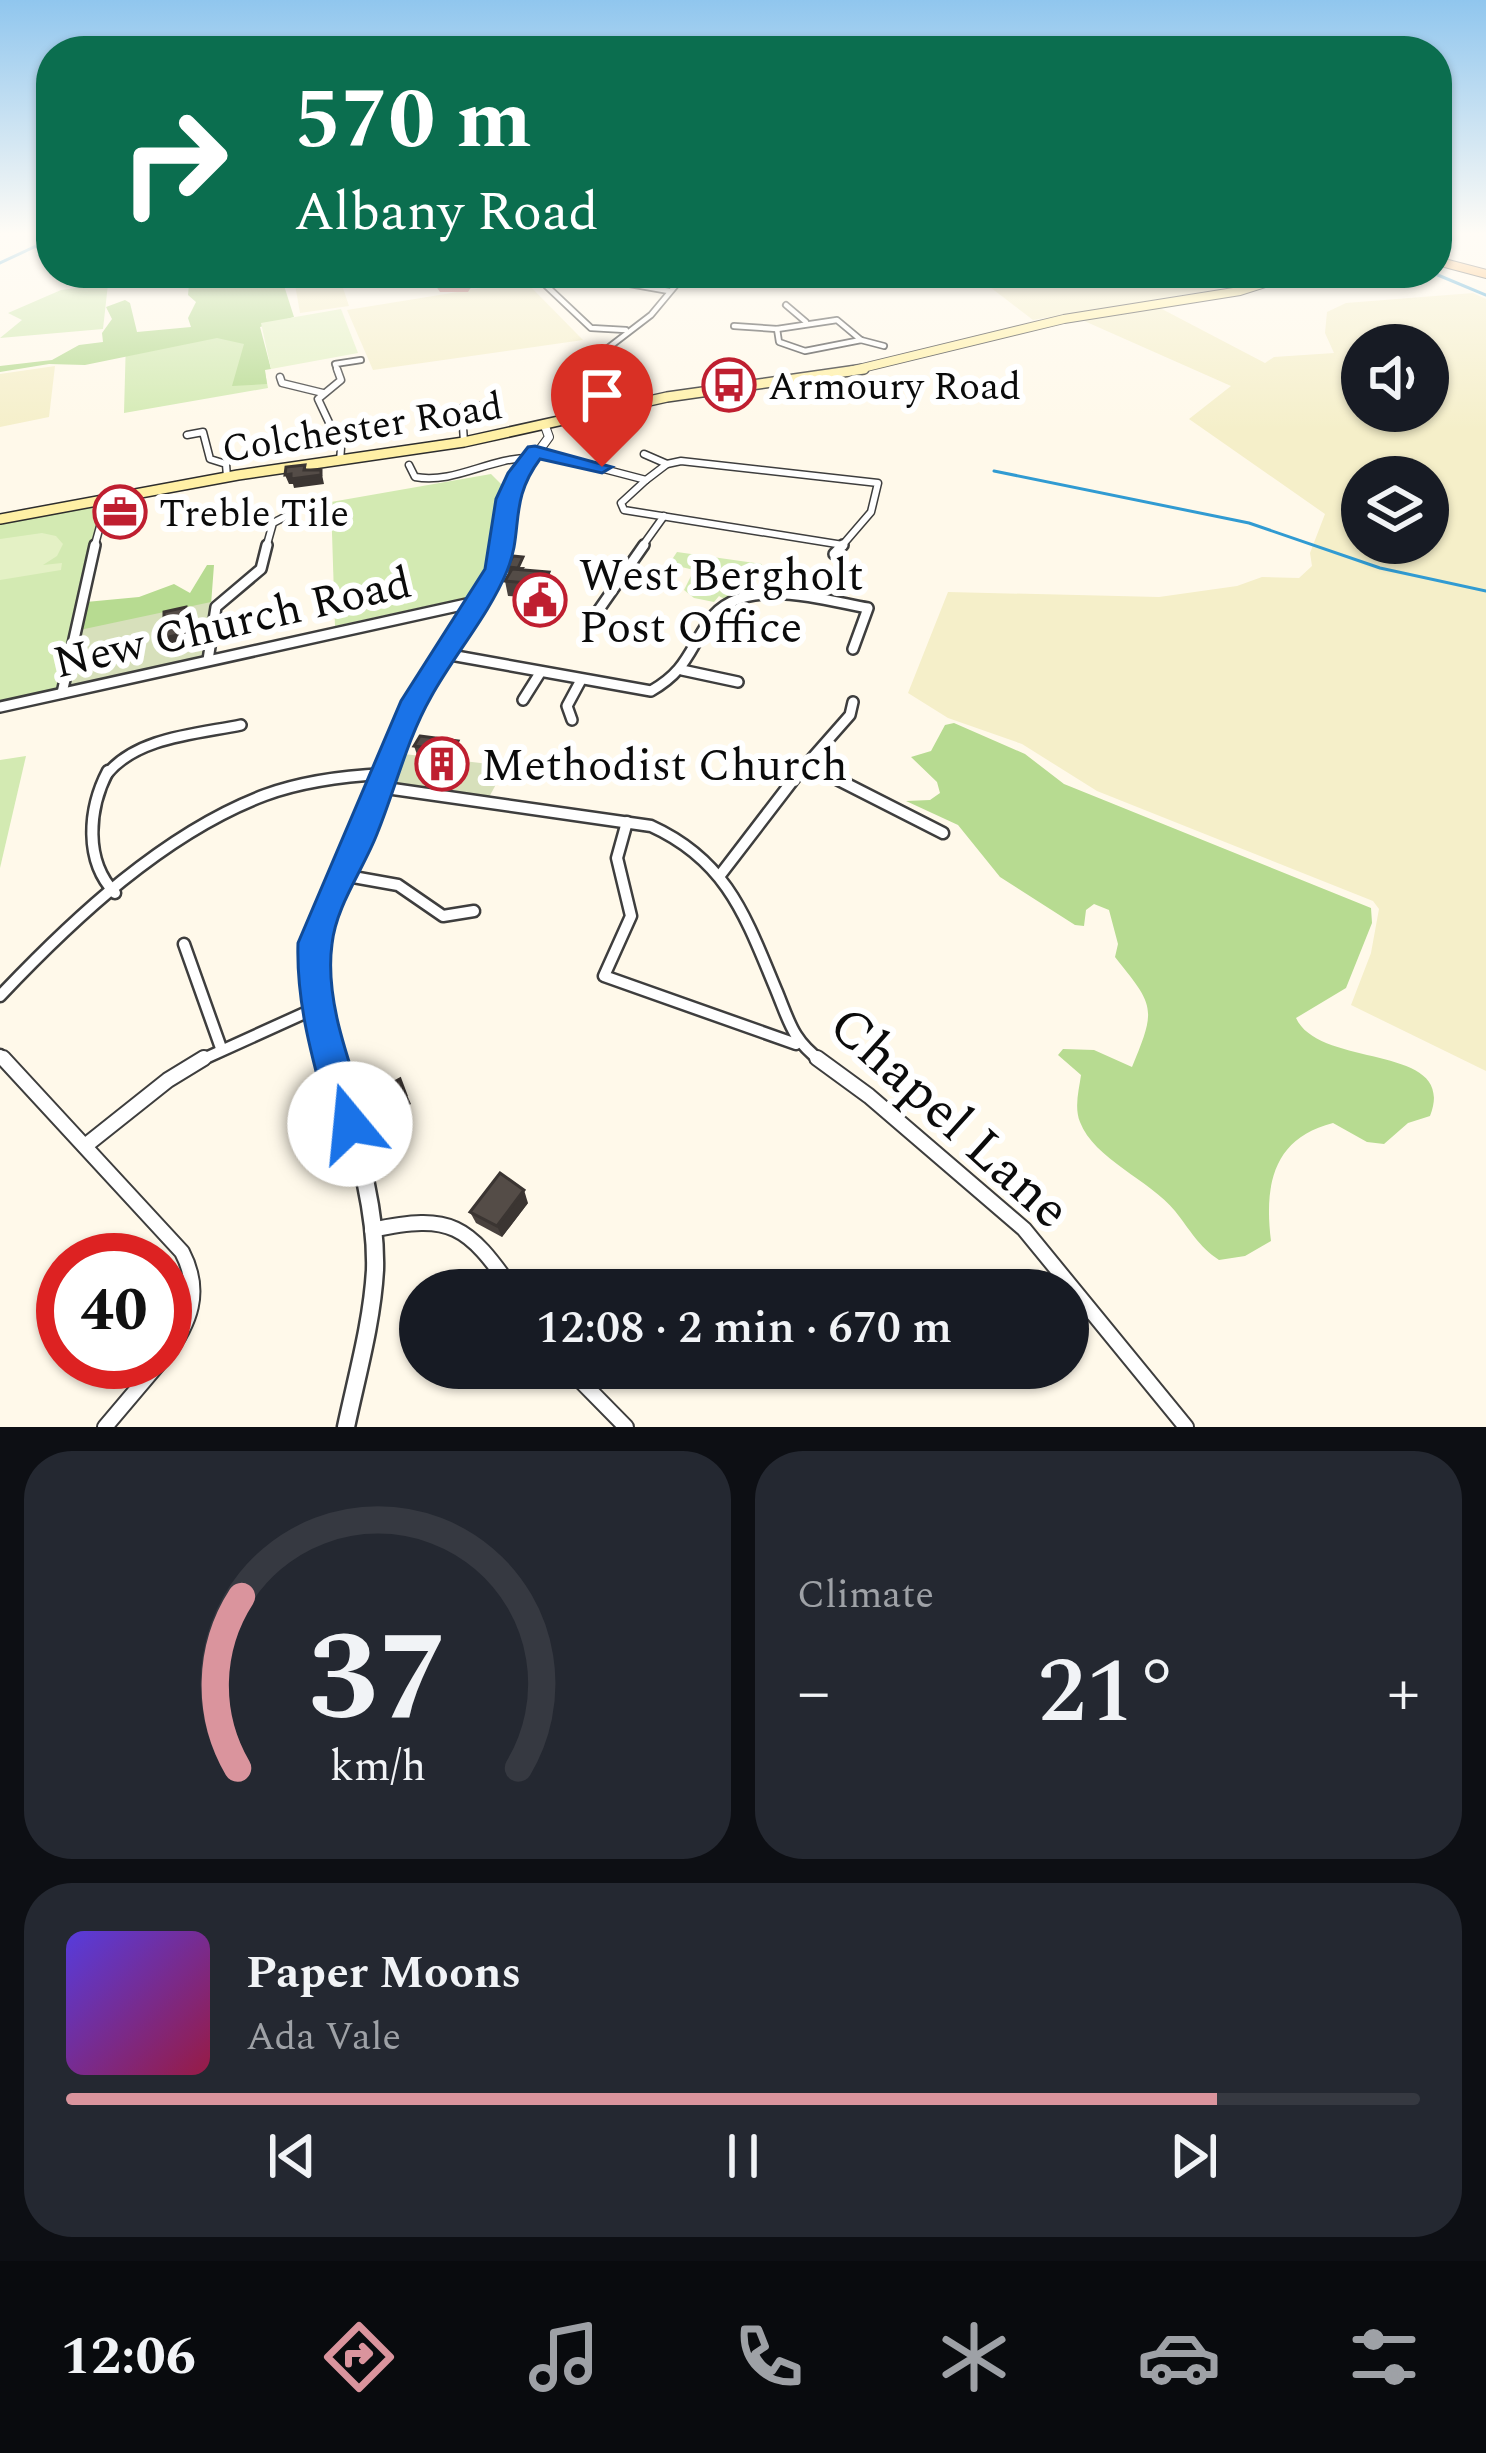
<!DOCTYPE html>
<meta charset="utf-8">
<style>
body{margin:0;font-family:Spectral,serif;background:#242831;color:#f1f3f6;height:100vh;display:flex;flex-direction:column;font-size:45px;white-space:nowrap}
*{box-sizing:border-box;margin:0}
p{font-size:39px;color:#9ea1a6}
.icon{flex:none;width:66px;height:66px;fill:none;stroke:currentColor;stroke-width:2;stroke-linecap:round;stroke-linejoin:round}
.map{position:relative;height:1427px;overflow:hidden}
.side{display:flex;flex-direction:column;gap:24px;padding:24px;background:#0d0f14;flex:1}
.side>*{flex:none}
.guide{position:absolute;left:36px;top:36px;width:1416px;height:252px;border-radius:48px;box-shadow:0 3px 9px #0004;background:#0b6e4f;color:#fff;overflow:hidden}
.fabs{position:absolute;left:1341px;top:324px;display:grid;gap:24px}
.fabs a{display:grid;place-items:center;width:108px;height:108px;border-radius:50%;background:#171b24;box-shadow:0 3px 9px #0004;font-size:60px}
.speed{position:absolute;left:36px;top:1233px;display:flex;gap:24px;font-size:60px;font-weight:700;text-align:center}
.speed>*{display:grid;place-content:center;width:156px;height:156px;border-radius:50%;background:#171b24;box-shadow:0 3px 9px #0004;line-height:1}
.speed .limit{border:18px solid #d22;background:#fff;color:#111}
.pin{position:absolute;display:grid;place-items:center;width:102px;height:102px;color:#fff;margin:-123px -51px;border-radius:50% 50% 50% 0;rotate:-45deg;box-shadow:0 0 12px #0007}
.pin .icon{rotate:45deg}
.me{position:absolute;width:132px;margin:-66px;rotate:343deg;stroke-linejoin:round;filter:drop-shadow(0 0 9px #0008)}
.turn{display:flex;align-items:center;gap:42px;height:252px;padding:0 60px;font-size:54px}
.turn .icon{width:156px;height:156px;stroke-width:2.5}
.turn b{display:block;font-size:84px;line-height:102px}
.big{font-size:90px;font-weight:600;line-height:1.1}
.side .card{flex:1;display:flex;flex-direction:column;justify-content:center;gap:18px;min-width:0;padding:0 42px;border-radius:48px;background:#242831}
.side .dial{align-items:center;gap:0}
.dial svg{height:312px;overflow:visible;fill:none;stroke:#363941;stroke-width:7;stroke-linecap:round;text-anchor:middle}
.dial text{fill:#f1f3f6;stroke:none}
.song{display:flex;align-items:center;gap:36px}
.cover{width:144px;height:144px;border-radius:18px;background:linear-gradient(135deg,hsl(250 70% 55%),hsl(340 70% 35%))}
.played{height:12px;border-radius:6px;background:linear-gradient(90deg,#da949d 85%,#363941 85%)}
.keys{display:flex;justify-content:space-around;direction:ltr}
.heat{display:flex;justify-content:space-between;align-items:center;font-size:66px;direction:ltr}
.side .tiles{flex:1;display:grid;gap:24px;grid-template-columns:1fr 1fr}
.card:last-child{grid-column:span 2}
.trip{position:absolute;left:399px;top:1269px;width:690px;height:120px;border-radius:60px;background:#171b24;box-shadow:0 3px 9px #0004;font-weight:600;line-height:120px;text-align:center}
.tabs{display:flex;height:192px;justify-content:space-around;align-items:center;background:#090b0e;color:#9ea1a6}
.tabs .icon{width:84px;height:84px}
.tabs .active{color:#da949d}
.tabs b{font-size:54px;color:#f1f3f6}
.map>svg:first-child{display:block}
.farmland{fill:#f5efc9;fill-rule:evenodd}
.green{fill:#d3eab2}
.forest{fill:#b7db91}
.cemetery{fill:#d7e0bb}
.pitch{fill:#e4f1c5}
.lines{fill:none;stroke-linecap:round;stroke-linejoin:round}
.stream{stroke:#319bd2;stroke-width:3}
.runway{fill:#df8c8d;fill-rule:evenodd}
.minor-far4-casing{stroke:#3e3e3e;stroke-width:8}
.minor-far3-casing{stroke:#3e3e3e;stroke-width:9}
.minor-far2-casing{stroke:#3e3e3e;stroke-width:14}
.minor-far1-casing{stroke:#3e3e3e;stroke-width:15}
.minor-casing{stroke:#3e3e3e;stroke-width:18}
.tertiary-far3-casing{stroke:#3e3e3e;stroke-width:10}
.tertiary-far2-casing{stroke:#3e3e3e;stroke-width:15}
.tertiary-far1-casing{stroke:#3e3e3e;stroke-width:16}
.tertiary-casing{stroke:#3e3e3e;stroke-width:21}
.secondary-far1-casing{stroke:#2d2d2d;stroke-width:10}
.secondary-casing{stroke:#2d2d2d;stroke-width:12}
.trunk-casing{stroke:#1c1c1c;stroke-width:10}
.minor-far4{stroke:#fff;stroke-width:4.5}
.minor-far3{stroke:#fff;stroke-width:6}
.minor-far2{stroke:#fff;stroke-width:9}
.minor-far1{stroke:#fff;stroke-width:10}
.minor{stroke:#fff;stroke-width:14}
.tertiary-far3{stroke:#fff;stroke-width:8}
.tertiary-far2{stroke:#fff;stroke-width:10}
.tertiary-far1{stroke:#fff;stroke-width:12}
.tertiary{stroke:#fff;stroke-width:16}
.secondary-far1{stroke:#fff0a5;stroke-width:8}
.secondary{stroke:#fff0a5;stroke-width:9}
.trunk{stroke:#fcae54;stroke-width:8}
.wall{fill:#48413d}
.shaded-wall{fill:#3b3532}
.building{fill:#544c47;stroke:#3b3532;stroke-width:3}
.route{fill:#1a73e8;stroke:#114b97;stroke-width:3}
.labels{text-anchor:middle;stroke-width:12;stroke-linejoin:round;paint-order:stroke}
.far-poi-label{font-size:39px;fill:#0b0b0b;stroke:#fff;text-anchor:start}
.far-street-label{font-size:39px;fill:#0b0b0b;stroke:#fff}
.poi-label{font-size:45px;fill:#0b0b0b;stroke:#fff;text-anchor:start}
.street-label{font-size:45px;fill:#0b0b0b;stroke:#fff}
.near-street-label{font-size:54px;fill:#0b0b0b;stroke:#fff}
</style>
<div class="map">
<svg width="1486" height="1427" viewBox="0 0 1486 1427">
<rect width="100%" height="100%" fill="#fff9ea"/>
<g class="farmland">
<path d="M293 273H338L349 306 300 313Z"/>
<path d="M941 273H1277L1230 287 1033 320 990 287 967 288Z"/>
<path d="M525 281 583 340 373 370 347 310Z"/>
<path d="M1473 293 1486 299V1071L1351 1005 1371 953 1379 909 1373 901 1097 791 1022 744 948 718 908 693 948 592 1159 597 1237 586 1262 577 1299 578 1312 566 1310 553 1325 514 1189 419 1231 386 1082 320 1160 308 1265 363 1274 357 1334 353 1325 333 1327 312 1346 303ZM1362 345H1428V411H1362ZM1362 477H1428V543H1362Z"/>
<path d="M55 366 49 417 0 427V374Z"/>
</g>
<g class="green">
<path d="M108 284 103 329 0 338 22 320 8 313 61 290Z"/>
<path d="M255 320 268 388 124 413 126 339Z"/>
<path d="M491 474 504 487 488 565 473 596 335 626 331 502Z"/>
<path d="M102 504 57 692 0 705V522Z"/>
<path d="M677 552 762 564 754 591 726 600 719 596 714 602 694 598 684 590 694 570 669 564Z"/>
<path d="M26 756 0 868V760Z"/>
</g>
<g class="forest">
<path d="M190 273H280L294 317 260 327 271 369 265 370 267 384 232 386 244 344 217 338 85 365 49 364 0 372V366L52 360 79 345 103 342 102 333 112 319 106 307 125 300 130 303 137 332 191 327 188 318 196 302 188 295Z"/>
<path d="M207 565H214L210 618 82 644 79 614 86 602 139 597 174 584 190 593Z"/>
<path d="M954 723 1025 754 1064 784 1371 908 1372 923 1346 988 1296 1018C1320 1070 1459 1042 1430 1116L1408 1123 1384 1144 1367 1142 1333 1123C1273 1138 1264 1185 1271 1241L1245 1256 1219 1260C1198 1246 1191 1231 1175 1211 1150 1180 1094 1159 1080 1122 1074 1107 1079 1090 1081 1075L1058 1055 1063 1049 1094 1050 1132 1067C1157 1007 1154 1006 1115 957L1118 944 1109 910 1094 904 1086 910 1084 926 1075 925 1000 877 958 825 906 801 930 800 940 793 937 782 911 757 931 751 945 725Z"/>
</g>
<g class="cemetery">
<path d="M211 602 204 658 66 690 75 631Z"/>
<path d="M404 754 506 766 488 799 385 786Z"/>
</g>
<g class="pitch">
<path d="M341 309 358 353 271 369 261 323Z"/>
<path d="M42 533 56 536 63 544 57 556 43 565 62 563 61 570 0 580V539Z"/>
</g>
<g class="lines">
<g class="stream">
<path d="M0 263 51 239"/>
<path d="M1433 273 1486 295"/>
<path d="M994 471 1249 523 1380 568 1486 591"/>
</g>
<path class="runway" d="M427 273H467L474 283 468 292H440Z"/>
<g class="minor-far4-casing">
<g id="minor-far4">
<path d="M608 273 624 283 669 291"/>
<path d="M538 278 591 328 626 330"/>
<path d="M786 305 806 322"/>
<path d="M734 326 777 329 837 320 861 340 884 346"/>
<path d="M777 329 779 342 805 351 861 340"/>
<path d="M338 372 335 364 361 360"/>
<path d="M620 372 604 351 651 315 686 273"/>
</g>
</g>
<g class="minor-far3-casing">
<g id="minor-far3">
<path d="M337 369 341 380 318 399 341 448 340 461"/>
<path d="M618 369 643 401"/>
<path d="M280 377 282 383 323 393"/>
<path d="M587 394 633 385"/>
<path d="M187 435 203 432 210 459 226 464 227 477"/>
<path d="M464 442 463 427 449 414 466 406H492"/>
<path d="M535 451 646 480 667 464 681 461 878 483 871 512 840 548"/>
<path d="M644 454 667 464"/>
<path d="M409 465 415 477C455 484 489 458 529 458"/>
<path d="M646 480 621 503 624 510 843 545"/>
<path d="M94 548 107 501"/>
<path d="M266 548 273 523 296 511"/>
<path d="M641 548 664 516"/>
</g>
</g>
<g class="minor-far2-casing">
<g id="minor-far2">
<path d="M834 554 843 545"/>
<path d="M591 621 644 545"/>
<path d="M445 654 651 691C686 671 688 652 709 621 741 574 822 600 868 608L853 649"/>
<path d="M208 660 216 607 261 569 267 545"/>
<path d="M682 670 738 682"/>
<path d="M62 693 95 545"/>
<path d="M523 700 540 673"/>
<path d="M0 707 480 601"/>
<path d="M572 720 567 706 581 680"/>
<path d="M806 763 827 774"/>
<path d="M107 774C137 737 197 734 241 725"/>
<path d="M798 774 850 715 853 702"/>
</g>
</g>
<g class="minor-far1-casing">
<g id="minor-far1">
<path d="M108 771C88 809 84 861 115 893"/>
<path d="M821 771 943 833"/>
<path d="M379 787 651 826C728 861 746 918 777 992 790 1024 793 1040 821 1061"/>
<path d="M627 822 617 858 631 916 604 976 796 1044"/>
<path d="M721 874 800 771"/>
<path d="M342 875 398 885 443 916 474 911"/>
<path d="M184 944 221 1048"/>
<path d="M0 996C73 919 164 833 265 795 303 781 344 776 384 774"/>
<path d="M0 1055 6 1061"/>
<path d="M199 1061 318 1007"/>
</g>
</g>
<g class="minor-casing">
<g id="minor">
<path d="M3 1058 182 1252C203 1292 190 1323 165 1357"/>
<path d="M817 1058 869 1096 1024 1229 1186 1427"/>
<path d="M85 1146 168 1080 204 1058"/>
<path d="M372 1230C452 1213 467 1225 513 1290"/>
<path d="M568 1368 626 1427"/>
<path d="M105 1427 160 1362"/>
</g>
</g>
<g class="tertiary-far3-casing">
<path id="tertiary-far3" d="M500 548 511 489 549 437 545 426"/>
</g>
<g class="tertiary-far2-casing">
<path id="tertiary-far2" d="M385 774 415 701 496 569 500 545"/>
</g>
<g class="tertiary-far1-casing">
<path id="tertiary-far1" d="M332 1061 318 1007 315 943 386 771"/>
</g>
<g class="tertiary-casing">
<path id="tertiary" d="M332 1058C350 1125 377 1199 375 1270 372 1323 357 1375 346 1427"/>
</g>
<g class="secondary-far1-casing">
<path id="secondary-far1" d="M846 372 1064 319 1240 291 1296 273"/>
</g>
<g class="secondary-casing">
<path id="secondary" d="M0 519 238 475 464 442 667 397 864 369"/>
</g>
<g class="trunk-casing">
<path id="trunk" d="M1437 261 1486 274"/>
</g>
<use href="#minor-far4" class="minor-far4"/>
<use href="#minor-far3" class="minor-far3"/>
<use href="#minor-far2" class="minor-far2"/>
<use href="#minor-far1" class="minor-far1"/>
<use href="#minor" class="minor"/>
<use href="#tertiary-far3" class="tertiary-far3"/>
<use href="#tertiary-far2" class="tertiary-far2"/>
<use href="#tertiary-far1" class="tertiary-far1"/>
<use href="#tertiary" class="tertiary"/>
<use href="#secondary-far1" class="secondary-far1"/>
<use href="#secondary" class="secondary"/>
<use href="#trunk" class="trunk"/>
</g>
<g class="wall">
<path d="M507 567H525L523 570 549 572 552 587 542 608 527 606 525 597 508 596 505 581 509 575Z"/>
<path d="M458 741 464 761 459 771 421 766 414 746Z"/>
<path d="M528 1203 502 1237 476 1223 470 1212Z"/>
</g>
<g class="shaded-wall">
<path d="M305 465 308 474 321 470 324 484 294 488 293 484H289L285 475 304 470Z"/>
<path d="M549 572 552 587 542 608 540 593Z"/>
<path d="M186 607 193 622 194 648 172 653 164 638Z"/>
<path d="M458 741 464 761 459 771 453 751Z"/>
<path d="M400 1079 411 1104 369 1126 364 1118Z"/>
<path d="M524 1190 528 1203 502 1237 497 1226Z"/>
</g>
<g class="building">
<path d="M305 465 304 470H321V475L291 479V474L285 475 286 467Z"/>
<path d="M513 556 523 557 518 568 507 567Z"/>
<path d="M512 569 549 572 540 593 524 591 528 583 505 581Z"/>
<path d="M186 607 187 633 164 638V612Z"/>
<path d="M420 736 458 741 453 751 414 746Z"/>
<path d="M400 1079 406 1095 364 1118 358 1102Z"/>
<path d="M500 1173 524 1190 497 1226 470 1212Z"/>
</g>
<linearGradient id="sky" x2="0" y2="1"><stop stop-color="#90c6ee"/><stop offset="0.54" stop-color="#fffcf6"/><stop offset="1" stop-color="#fffcf6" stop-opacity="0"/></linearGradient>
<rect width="1486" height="432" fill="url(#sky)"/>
<path class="route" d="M535 446 612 467 602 473 540 459C508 502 524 530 507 571 489 615 454 655 431 697 407 739 395 790 377 834 363 870 336 906 332 944 324 1003 352 1068 369 1124L363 1137 350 1143 336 1137 330 1124C314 1064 296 1006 298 943L401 701 485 569 496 499 508 473 528 447Z"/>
<defs>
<g id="bus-ring" transform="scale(2.7)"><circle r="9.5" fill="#fff" stroke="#bf1f30" stroke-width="1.5"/><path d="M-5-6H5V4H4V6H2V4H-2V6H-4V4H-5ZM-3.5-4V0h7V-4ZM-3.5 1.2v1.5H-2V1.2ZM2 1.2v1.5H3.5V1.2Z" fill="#bf1f30"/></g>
<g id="office-ring" transform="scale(2.7)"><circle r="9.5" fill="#fff" stroke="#bf1f30" stroke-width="1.5"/><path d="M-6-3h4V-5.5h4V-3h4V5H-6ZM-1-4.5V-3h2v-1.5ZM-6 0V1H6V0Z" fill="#bf1f30"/></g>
<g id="civic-ring" transform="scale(2.7)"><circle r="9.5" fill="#fff" stroke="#bf1f30" stroke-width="1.5"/><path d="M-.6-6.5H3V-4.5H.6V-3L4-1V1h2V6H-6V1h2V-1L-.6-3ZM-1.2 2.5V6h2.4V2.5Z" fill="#bf1f30"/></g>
<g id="building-ring" transform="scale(2.7)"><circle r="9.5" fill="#fff" stroke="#bf1f30" stroke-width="1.5"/><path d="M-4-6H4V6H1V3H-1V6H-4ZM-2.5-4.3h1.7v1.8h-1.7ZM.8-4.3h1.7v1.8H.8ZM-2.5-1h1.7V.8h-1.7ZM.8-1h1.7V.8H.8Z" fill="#bf1f30"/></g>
</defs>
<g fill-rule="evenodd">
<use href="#bus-ring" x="729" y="385"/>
<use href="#office-ring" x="120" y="512"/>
<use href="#civic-ring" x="540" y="600"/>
<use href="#building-ring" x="442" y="764"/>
</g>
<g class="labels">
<g class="far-poi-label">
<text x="768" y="399">Armoury Road</text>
<text x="159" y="526">Treble Tile</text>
</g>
<g class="far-street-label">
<text transform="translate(362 426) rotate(-9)" y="14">Colchester Road</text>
</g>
<g class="poi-label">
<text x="579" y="590">West Bergholt<tspan x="579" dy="52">Post Office</tspan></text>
<text x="481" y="780">Methodist Church</text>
</g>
<g class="street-label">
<text transform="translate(232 621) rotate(-13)" y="16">New Church Road</text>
</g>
<g class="near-street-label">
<text transform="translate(951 1116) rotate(42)" y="19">Chapel Lane</text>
</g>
</g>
</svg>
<div class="fabs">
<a><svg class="icon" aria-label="sound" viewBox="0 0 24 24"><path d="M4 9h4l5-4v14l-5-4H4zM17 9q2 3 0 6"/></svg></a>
<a><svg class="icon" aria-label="layers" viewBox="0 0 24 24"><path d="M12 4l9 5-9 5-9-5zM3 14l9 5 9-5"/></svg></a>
</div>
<div class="speed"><div class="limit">40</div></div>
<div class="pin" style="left:602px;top:467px;background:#d93025"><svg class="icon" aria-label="arrive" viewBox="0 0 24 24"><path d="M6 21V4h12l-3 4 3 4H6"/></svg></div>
<svg class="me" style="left:350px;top:1124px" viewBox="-20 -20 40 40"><circle r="19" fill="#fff"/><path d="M0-13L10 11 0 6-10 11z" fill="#1a73e8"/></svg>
<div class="trip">12:08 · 2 min · 670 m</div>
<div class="guide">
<div class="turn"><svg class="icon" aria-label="right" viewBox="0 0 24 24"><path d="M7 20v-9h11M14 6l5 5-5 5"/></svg><div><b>570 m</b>Albany Road</div></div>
</div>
</div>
<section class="side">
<div class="tiles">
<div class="card dial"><svg viewBox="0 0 100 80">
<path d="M14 69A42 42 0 1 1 86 69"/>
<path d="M14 69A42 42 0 0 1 15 25" stroke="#da949d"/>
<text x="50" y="56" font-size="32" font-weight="700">37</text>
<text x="50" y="72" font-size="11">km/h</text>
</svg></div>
<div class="card"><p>Climate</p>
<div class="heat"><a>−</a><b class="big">21°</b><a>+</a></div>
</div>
<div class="card">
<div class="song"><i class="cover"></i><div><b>Paper Moons</b><p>Ada Vale</p></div></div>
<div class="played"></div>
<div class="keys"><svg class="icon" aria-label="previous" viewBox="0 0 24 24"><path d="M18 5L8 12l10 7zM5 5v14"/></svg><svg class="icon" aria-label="pause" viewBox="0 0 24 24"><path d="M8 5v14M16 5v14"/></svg><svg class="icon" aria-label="next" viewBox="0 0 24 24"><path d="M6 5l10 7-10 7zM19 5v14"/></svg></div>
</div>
</div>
</section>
<nav class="tabs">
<b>12:06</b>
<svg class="icon active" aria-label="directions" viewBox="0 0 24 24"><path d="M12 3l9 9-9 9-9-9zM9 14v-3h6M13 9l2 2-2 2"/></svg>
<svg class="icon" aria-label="music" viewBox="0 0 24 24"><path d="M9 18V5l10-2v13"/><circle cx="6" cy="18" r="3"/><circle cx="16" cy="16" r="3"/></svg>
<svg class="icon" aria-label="phone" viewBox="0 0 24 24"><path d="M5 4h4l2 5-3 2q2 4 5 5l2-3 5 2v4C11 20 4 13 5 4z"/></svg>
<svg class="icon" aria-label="climate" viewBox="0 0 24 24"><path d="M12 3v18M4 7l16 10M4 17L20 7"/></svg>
<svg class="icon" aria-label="car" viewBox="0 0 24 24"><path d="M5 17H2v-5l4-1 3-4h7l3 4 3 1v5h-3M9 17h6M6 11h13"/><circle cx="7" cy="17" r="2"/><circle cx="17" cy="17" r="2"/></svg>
<svg class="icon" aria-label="filters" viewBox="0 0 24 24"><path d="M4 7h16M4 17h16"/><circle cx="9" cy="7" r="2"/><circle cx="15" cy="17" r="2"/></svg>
</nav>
